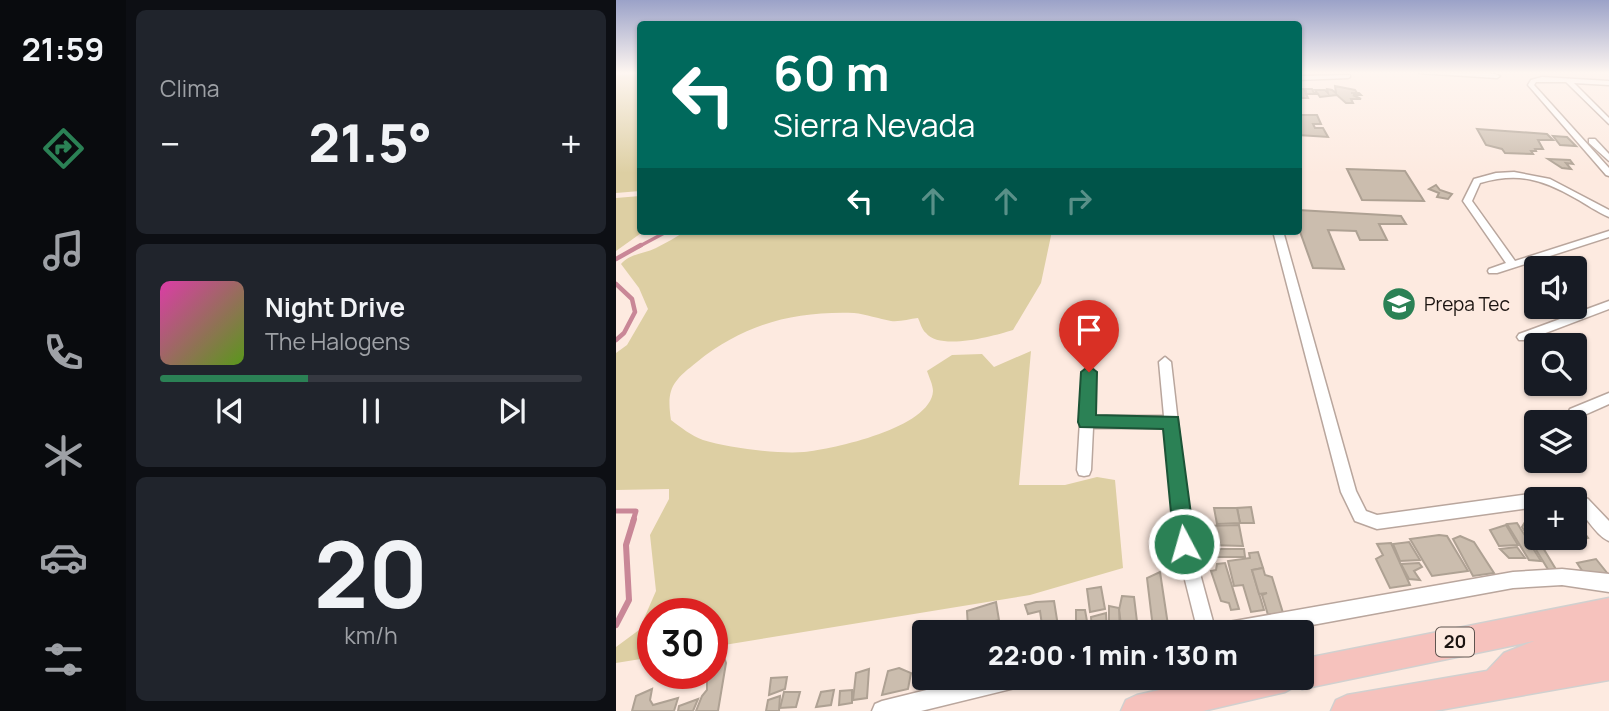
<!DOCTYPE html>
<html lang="es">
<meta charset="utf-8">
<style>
body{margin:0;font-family:Manrope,sans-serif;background:#20242c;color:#f1f3f6;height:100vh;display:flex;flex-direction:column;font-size:26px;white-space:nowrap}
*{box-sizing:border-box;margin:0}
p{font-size:23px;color:#9ea1a6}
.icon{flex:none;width:38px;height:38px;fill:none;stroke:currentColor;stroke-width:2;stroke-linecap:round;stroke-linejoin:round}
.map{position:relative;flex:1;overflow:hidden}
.side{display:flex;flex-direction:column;gap:10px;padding:10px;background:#0d0f14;width:490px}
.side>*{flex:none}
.hud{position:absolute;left:21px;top:21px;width:665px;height:214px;border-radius:7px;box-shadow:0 2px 5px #0004;background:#00695c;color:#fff;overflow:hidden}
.tools{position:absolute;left:908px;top:256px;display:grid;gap:14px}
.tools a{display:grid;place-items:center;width:63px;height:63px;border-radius:7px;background:#171b24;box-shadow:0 2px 5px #0004;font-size:35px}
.speed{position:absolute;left:21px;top:598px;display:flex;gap:14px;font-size:35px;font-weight:700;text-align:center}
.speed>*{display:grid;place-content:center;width:91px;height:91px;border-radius:50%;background:#171b24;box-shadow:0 2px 5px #0004;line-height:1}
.speed .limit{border:10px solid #d22;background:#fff;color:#111}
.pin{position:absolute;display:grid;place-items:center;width:60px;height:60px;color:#fff;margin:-72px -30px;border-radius:50% 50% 50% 0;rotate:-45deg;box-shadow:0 0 7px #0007}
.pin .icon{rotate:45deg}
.me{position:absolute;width:77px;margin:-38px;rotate:354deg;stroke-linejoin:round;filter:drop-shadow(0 0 5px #0008)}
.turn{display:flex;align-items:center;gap:24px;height:147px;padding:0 21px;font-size:32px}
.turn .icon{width:91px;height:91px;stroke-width:2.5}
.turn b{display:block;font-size:49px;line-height:60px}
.lanes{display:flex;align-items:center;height:66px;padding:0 21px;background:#0003;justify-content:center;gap:35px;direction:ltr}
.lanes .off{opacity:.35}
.big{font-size:52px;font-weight:800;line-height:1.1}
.side .card{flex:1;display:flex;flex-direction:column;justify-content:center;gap:10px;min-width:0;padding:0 24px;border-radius:10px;background:#20242c}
.side .dial{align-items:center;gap:0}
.dial b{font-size:91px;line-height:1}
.song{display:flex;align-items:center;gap:21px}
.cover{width:84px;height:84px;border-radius:10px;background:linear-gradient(135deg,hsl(320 70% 55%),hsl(90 70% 35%))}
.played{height:7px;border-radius:4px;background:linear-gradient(90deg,#2b8155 35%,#363941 35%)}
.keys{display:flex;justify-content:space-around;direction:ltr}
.heat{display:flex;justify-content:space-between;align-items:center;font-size:38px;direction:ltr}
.trip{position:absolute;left:296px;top:620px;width:402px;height:70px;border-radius:7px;background:#171b24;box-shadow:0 2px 5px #0004;font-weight:800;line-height:70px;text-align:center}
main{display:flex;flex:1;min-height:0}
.tabs{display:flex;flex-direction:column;width:126px;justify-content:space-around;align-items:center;background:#090b0e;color:#9ea1a6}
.tabs .icon{width:49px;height:49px}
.tabs .on{color:#2b8155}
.tabs b{font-size:32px;color:#f1f3f6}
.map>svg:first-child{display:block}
.green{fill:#ddcfa3}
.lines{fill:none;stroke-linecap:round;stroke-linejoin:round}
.stream-far3{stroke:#c98797;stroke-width:3.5}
.stream-far2{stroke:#c98797;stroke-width:4.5}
.stream-far1{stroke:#c98797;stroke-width:5}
.stream{stroke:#c98797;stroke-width:6}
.building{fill:#cbbdae;stroke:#aea193;stroke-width:2}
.minor-casing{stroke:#b9a69d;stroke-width:3}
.primary-casing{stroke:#d1d0cf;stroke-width:3}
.minor{fill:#fff;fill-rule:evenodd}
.primary{fill:#f6c2bd;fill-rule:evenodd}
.route{fill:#2b8155;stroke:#1c5437;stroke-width:2}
.labels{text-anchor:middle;stroke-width:5;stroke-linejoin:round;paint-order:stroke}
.shield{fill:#fdeae0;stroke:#5f544f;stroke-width:2}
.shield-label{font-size:18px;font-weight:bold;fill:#1b1411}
.poi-label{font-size:19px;fill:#1b1411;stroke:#fdeae0;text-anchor:start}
</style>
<main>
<nav class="tabs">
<b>21:59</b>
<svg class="icon on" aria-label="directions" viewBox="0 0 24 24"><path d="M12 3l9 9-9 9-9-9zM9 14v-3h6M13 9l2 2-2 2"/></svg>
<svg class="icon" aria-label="music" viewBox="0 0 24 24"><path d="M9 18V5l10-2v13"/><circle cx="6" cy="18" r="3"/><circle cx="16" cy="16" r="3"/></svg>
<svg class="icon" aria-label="phone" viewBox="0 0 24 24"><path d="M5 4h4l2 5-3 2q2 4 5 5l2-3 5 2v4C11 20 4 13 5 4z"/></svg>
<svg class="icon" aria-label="climate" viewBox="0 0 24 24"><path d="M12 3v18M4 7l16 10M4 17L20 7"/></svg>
<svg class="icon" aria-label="car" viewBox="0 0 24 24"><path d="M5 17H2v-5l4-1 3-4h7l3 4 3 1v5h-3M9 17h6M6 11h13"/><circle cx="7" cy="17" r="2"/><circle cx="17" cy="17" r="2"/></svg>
<svg class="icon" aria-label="filters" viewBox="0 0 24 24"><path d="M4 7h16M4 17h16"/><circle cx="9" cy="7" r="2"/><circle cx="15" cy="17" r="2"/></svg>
</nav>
<section class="side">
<div class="card"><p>Clima</p>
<div class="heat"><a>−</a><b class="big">21.5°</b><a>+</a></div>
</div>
<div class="card">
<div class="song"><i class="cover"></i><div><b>Night Drive</b><p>The Halogens</p></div></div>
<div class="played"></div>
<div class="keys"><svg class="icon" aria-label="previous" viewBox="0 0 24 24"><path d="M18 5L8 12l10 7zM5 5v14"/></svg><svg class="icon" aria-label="pause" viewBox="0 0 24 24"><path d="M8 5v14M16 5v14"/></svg><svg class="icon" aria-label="next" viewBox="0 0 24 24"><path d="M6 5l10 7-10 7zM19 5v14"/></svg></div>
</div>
<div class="card dial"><b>20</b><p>km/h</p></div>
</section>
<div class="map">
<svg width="993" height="711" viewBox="0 0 993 711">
<rect width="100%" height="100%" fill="#fdeae0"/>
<g class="green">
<path d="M24 74V191L0 193V75Z"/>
<path d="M24 196V231H28L0 251V198Z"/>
<path d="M70 231H436L425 283 397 330C378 336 324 351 310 333 306 330 304 322 302 318 293 319 284 322 275 321 263 319 250 314 238 313 178 311 128 324 81 362 57 381 50 388 55 420 64 427 76 436 87 440 113 448 160 454 188 452 217 449 315 428 317 391 317 385 313 377 311 371L336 355 366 354 378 367 415 351 403 485H449L481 477 499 480 507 568 414 595 96 647V614H37V657L0 663V647L23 630 40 591 34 535 53 499V489L0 490V353L11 345 32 309 23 288 5 264C15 253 28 254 40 248 50 243 60 237 70 231Z"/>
</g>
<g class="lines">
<path class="stream-far3" d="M22 247 52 231"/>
<g class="stream-far2">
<path d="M0 259 25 245"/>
<path d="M0 284 16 299 19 312 8 333 0 340"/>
</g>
<path class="stream-far1" d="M0 511H20L17 521"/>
<path class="stream" d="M0 625 13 600 10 545 18 519"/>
</g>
<g class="building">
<path d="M719 86 739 90 741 93H735H743L745 95H737L745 99H735L737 103H730L721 95 704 97 702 94H690L692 98H682V89H688L690 93V89H696L698 93H701L699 90H709L712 93 711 89 716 90 720 93Z"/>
<path d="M682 115H701L705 124H697L699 128H707L712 137 682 135Z"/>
<path d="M861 129 931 134 937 140H922L927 149H919L920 151H915L917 154 889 153 886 149 870 145Z"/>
<path d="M937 136 951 137 960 146 944 145Z"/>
<path d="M932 159 954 160 957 164 950 163 955 169 946 168Z"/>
<path d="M731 169 789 171 808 201 746 200Z"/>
<path d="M820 185 824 190 836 194 832 199 821 197 823 193 813 189Z"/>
<path d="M682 210 785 216 790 224H763L771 240H744L740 231 712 230 728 269 697 268 682 226Z"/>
<path d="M635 507 638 523H624L621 508Z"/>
<path d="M598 508H621L624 523 601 524Z"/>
<path d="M920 520 918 533 941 571H933L906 527 909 522Z"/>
<path d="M959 520 972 538 957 542 954 537H959Z"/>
<path d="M901 523 925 561 913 560 891 524Z"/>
<path d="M623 525 627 546 593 545 590 526Z"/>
<path d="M890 525 902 545 883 546 874 530Z"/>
<path d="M823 535 831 536 852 571 816 576 794 539Z"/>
<path d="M844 536 858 542 878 573 857 576 837 539Z"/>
<path d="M793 542 804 560 784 561 777 544Z"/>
<path d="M775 543 794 585 774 588 760 559 767 555 761 544Z"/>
<path d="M901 547 909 558H893L884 549Z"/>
<path d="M596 549H628L629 557H595Z"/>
<path d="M642 552 647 568 636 570 648 610 635 612 627 585 618 586 612 561 634 558 633 553Z"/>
<path d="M980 559 992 574 969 575 961 563Z"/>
<path d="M609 563 623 609 615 610 613 603 605 601 595 571 600 570 601 564Z"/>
<path d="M803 563 806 567 798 571 804 580 793 579 785 564Z"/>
<path d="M647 568 649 575 656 577 667 613 652 615 646 595 651 593 643 594 636 570Z"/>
<path d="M544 572 552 625 537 628 531 578Z"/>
<path d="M485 587 489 609 474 612 471 589Z"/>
<path d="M506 596 518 597 522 630 506 632 503 610Z"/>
<path d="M438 601 443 632H427L424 611 412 614 409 605 420 602Z"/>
<path d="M380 602 383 620 352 628 351 611Z"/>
<path d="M493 606 503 608 504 632H493Z"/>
<path d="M460 610H469L473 632H460Z"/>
<path d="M490 613 491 632H476L475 617Z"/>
<path d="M108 657 110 663 102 711H80L86 696 91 690V674H96V662Z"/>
<path d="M283 668 295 673 292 689 266 695 272 671Z"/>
<path d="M253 669 251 698 237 700 240 673Z"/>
<path d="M171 677 169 689 153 695 155 678Z"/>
<path d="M36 689 34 700 37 705 62 698 58 711H16L20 696Z"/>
<path d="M218 690 215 705 200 707 205 692Z"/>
<path d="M236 690V703L223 705 224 691Z"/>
<path d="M168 692H184L180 707 164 708Z"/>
<path d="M164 696 163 711H150L152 700Z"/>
<path d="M82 699 77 711H62L63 706Z"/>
</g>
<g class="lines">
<g class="minor-casing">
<g id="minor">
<path d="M803 73C824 73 867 69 884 76L881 78Z"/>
<path d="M734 75V77L732 78 682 80V76Z"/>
<path d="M926 77 993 81V85L958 83 993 118V124L950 82H920L918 85 993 168V176L990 175 912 85 915 80Z"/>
<path d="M973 139H979L993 154V161L973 143Z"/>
<path d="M898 172 934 179 993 210V217C981 212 970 204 959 198 926 179 902 172 864 183L856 201 899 261 993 231V237L881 273H873L872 271 873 269 890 263 847 201 858 179 880 173Z"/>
<path d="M657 231H667L740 491 750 511 761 515 928 492 951 491 972 499 993 521V541C979 535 972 517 959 508V499H920V507L761 529 739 521 725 492Z"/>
<path d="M993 301V309L911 340H903L901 337 903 334Z"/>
<path d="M549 357 555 362 576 544 599 629 601 626 607 623 897 572 946 569 993 574V592L946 585 897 588 658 632H582L560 544 549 428H477L475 470 473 475 468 476 463 475 461 470 467 372 469 369H477L479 372 478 416H548L543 362Z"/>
<path d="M993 393V404L964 417 959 418 954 417 952 413 954 409Z"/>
<path d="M363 677H412L410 684 403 687 305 711H256L259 704 266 701Z"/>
</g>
</g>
<g class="primary-casing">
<path id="primary" d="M993 598V680L818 711H715L720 700 731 695 871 671 888 653 918 641 686 689 680 686 669 692 587 711H505L510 700 521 695 602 677H686V659Z"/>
</g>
<use href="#minor" class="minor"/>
<use href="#primary" class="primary"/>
</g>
<linearGradient id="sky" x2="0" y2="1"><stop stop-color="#9ba2c8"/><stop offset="0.42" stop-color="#fef6f1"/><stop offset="1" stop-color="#fef6f1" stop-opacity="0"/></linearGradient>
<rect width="993" height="173" fill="url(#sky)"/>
<path class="route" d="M473 366 481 372 480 415 562 417 579 544 576 551 568 554 561 551 558 544 547 429 464 427 462 422 465 372Z"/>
<defs>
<g id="school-disc" transform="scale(1.75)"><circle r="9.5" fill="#2b8155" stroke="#fdeae0"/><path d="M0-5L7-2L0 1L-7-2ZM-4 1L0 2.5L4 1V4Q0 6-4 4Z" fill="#fff"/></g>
</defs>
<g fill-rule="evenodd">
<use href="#school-disc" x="783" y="304"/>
</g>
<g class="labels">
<rect class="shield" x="820" y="627.5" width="38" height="29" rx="5"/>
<g class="shield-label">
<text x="839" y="648">20</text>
</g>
<g class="poi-label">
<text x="808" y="311">Prepa Tec</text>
</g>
</g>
</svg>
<div class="tools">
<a><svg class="icon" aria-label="sound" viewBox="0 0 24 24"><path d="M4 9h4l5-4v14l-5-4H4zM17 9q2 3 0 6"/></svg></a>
<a><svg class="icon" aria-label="search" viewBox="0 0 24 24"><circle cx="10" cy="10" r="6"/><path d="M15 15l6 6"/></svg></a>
<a><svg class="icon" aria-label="layers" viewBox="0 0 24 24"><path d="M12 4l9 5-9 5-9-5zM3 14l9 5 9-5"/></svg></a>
<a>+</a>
</div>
<div class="speed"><div class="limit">30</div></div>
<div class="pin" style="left:473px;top:372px;background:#d93025"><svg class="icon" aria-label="arrive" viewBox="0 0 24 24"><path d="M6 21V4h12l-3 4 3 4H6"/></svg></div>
<svg class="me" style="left:568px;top:544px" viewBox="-20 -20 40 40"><circle r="17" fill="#2b8155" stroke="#fff" stroke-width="3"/><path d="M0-11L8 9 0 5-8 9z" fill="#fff"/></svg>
<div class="trip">22:00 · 1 min · 130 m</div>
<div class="hud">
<div class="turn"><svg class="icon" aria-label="left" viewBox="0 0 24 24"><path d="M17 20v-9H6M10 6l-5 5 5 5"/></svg><div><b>60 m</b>Sierra Nevada</div></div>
<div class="lanes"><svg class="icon" aria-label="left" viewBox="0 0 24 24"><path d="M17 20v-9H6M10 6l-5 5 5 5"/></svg><svg class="icon off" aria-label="ahead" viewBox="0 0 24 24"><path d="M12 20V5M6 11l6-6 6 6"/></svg><svg class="icon off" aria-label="ahead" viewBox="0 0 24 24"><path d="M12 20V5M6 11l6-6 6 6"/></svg><svg class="icon off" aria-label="right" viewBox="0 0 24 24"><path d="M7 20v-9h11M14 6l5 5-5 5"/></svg></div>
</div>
</div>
</main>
